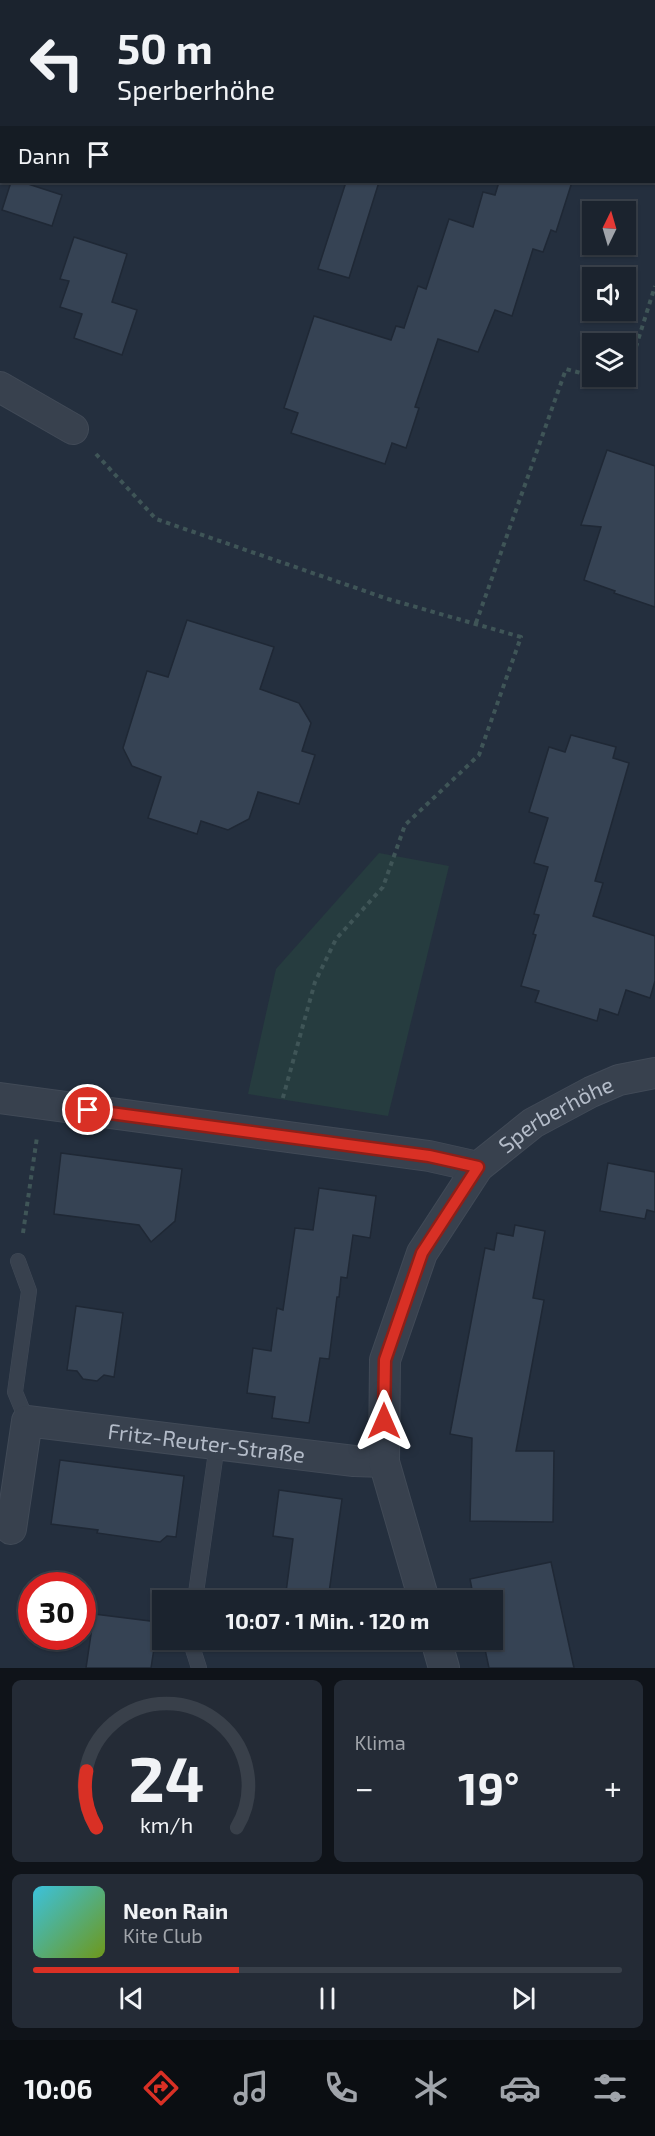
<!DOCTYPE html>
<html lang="de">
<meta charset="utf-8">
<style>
body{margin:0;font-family:"Exo 2",sans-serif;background:#242b36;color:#f1f3f6;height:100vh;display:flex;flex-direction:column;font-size:22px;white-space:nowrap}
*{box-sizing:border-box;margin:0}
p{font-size:20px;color:#a0a4aa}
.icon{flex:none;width:33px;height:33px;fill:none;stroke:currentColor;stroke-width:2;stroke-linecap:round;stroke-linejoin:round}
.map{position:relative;height:1668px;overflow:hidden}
.side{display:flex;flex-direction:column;gap:12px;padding:12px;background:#0f1319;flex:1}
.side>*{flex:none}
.hud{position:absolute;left:0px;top:0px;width:656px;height:183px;box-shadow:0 2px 4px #0004,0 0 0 2px #39404a;background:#1b232e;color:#f1f3f6;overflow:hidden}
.needle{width:39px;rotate:5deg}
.buttons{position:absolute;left:582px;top:201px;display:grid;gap:12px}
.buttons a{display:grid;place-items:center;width:54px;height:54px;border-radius:0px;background:#1b232e;box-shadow:0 2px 4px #0004,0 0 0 2px #39404a;font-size:30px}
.speed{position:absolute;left:18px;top:1572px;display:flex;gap:12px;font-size:30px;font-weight:700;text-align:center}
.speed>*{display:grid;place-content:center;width:78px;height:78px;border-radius:50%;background:#1b232e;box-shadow:0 2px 4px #0004,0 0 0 2px #39404a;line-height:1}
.speed .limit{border:9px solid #d22;background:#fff;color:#111}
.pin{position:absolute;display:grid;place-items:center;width:51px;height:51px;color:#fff;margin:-26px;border:3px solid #fff;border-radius:50%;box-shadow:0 2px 6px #0007}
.me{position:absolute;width:66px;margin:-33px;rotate:0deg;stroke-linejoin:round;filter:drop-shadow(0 0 4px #0008)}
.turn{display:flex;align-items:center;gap:21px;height:126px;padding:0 18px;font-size:27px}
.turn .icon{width:78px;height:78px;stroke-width:2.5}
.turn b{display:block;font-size:42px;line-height:51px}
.then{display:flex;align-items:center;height:57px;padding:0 18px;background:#0003;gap:12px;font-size:22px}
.big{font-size:45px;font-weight:700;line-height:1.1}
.side .tile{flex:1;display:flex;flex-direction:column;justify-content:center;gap:9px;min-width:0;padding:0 21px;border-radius:9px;background:#242b36}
.side .dial{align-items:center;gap:0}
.dial svg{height:156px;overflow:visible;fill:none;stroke:#39404a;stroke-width:7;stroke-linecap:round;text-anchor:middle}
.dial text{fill:#f1f3f6;stroke:none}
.song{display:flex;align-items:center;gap:18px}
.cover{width:72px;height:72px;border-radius:9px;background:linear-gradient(135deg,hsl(190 70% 55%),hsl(80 70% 35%))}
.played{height:6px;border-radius:3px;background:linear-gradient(90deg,#d93025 35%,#39404a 35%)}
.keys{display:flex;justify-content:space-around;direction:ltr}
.heat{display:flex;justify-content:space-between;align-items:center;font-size:33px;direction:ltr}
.side .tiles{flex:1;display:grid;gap:12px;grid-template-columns:1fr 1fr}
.tile:last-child{grid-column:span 2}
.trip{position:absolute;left:152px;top:1590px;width:351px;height:60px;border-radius:0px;background:#1b232e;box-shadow:0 2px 4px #0004,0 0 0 2px #39404a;font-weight:700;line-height:60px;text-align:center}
.tabs{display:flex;height:96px;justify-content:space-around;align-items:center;background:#0b0e12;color:#a0a4aa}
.tabs .icon{width:42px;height:42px}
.tabs .selected{color:#d93025}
.tabs b{font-size:27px;color:#f1f3f6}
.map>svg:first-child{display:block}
.green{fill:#263c3f}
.building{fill:#364354;stroke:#1f2835;stroke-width:1.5}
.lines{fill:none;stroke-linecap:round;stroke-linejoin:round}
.service-casing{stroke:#414a57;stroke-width:16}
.minor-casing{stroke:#414a57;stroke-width:32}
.path{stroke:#3f5557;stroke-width:4;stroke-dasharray:4.5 4.5;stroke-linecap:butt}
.service{stroke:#38414e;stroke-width:15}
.minor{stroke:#38414e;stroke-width:30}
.route-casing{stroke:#8d1f18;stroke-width:15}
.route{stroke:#d93025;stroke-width:10}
.labels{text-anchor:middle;stroke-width:6;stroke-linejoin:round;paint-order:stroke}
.street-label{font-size:22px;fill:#b4bcc9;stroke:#1d2633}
</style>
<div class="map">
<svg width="655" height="1668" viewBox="0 0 655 1668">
<rect width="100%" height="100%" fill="#242f3e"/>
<path class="green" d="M379 853 449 866 388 1116 248 1094 276 969Z"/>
<g class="building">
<path d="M11 182H22L62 195 52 226 2 210Z"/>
<path d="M346 182H379L349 278 318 269Z"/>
<path d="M499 182H572L556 232 551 230 543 252 533 249 512 316 495 310 478 352 438 339 415 407 419 408 406 448 392 443 385 464 291 433 298 413 284 408 314 316 391 340 396 326 404 328 418 286 426 289 449 219 473 227 483 192 495 195Z"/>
<path d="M74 237 127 254 112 302 137 310 122 355 74 338 82 314 60 307 69 281 60 279Z"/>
<path d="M607 450 655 466V607L614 593 615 591 584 580 601 527 581 525Z"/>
<path d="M187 620 274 647 260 689 299 703 311 723 302 751 315 755 299 804 258 792 249 819 228 830 201 821 197 834 148 818 161 777 132 766 123 748 147 671 168 677Z"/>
<path d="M571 735 616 747 613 758 629 763 595 881 603 883 593 916 655 936V981L650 998 626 990 618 1015 600 1009 597 1021 535 1002 539 991 521 986 536 935 533 934 539 915 534 914 548 867 534 863 548 818 529 812 549 747 565 752Z"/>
<path d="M61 1153 182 1169 175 1221 151 1242 139 1225 54 1214Z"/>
<path d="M608 1163 655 1172V1212L647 1210 645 1219 600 1211Z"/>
<path d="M319 1188 376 1196 370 1238 353 1235 347 1278 341 1277 339 1297H337L329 1359 320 1358 309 1423 272 1418 275 1397 247 1393 253 1348 271 1351 277 1308 283 1310 295 1228 313 1230Z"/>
<path d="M515 1225 545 1231 533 1298 544 1300 516 1451H554L553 1522 470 1521 472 1438 450 1434 485 1248 494 1250 497 1233 513 1236Z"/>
<path d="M76 1306 123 1313 114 1377 104 1375 97 1381 83 1379 77 1371 67 1370Z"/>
<path d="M60 1460 184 1476 176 1537 167 1536 160 1542 97 1533 98 1530 51 1524Z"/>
<path d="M279 1490 342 1499 328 1600H285L293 1539 273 1536Z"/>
<path d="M551 1562 574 1668H489L483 1640H492V1600H474L470 1579Z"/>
<path d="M94 1614 158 1622 151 1668H86Z"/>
</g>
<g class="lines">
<g class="service-casing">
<g id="service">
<path d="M18 1261 29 1291 15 1392 27 1421"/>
<path d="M195 1600 217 1445"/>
<path d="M190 1640 199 1668"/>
</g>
</g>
<g class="minor-casing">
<g id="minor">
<path d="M398 0 400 2"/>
<path d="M645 2 646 0"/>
<path d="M0 387 73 429"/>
<path d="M0 1098 429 1156 478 1167"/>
<path id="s1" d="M11 1529 27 1421 354 1461 384 1462"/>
<path id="s2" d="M424 1600 384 1462 385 1360 422 1253 478 1167 533 1123 591 1092 619 1080 655 1073"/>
<path d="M436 1640 444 1668"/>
</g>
</g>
<g class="path">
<path d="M593 376 624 385 655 286"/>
<path d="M96 454 156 519 388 599 521 637 479 755 405 825 383 887 336 939 315 982 282 1101"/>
<path d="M476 623 566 369 592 376"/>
<path d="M23 1233 37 1137"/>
</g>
<use href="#service" class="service"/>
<use href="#minor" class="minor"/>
</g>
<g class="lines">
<g class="route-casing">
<path id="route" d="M88 1110 429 1156 478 1167 422 1253 385 1360 384 1421"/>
</g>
<use href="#route" class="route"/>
</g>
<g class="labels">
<g class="street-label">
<text dy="8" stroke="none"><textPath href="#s2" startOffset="556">Sperberhöhe</textPath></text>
<text dy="8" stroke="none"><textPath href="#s1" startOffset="290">Fritz-Reuter-Straße</textPath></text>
</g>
</g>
</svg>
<div class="buttons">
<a><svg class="needle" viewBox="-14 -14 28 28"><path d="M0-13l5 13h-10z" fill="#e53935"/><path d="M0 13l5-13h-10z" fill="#a0a4aa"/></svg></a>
<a><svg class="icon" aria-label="sound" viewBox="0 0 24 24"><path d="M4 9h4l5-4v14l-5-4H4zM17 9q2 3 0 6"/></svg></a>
<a><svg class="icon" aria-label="layers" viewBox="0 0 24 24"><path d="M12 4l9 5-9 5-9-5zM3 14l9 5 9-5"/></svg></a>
</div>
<div class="speed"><div class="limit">30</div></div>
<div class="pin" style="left:88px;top:1110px;background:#d93025"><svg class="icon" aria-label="arrive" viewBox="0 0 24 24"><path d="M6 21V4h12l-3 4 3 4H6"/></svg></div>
<svg class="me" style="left:384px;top:1421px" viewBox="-20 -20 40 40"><path d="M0-17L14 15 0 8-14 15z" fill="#d93025" stroke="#fff" stroke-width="4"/></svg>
<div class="trip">10:07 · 1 Min. · 120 m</div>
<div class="hud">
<div class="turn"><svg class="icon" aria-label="left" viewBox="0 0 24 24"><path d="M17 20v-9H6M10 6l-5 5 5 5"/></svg><div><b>50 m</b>Sperberhöhe</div></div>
<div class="then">Dann<svg class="icon" aria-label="arrive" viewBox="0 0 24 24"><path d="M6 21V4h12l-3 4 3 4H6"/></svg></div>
</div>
</div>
<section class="side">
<div class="tiles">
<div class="tile dial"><svg viewBox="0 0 100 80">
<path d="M14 69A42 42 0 1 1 86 69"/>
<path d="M14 69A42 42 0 0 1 9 40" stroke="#d93025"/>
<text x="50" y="56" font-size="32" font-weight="700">24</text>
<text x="50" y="72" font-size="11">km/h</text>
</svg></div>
<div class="tile"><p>Klima</p>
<div class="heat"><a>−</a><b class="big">19°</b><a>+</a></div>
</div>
<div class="tile">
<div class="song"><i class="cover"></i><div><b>Neon Rain</b><p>Kite Club</p></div></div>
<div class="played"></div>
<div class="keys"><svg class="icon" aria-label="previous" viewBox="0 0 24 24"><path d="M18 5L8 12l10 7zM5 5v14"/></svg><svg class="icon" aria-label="pause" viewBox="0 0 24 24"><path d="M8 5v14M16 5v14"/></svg><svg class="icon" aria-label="next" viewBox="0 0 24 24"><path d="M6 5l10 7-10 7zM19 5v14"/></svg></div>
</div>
</div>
</section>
<nav class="tabs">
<b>10:06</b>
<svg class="icon selected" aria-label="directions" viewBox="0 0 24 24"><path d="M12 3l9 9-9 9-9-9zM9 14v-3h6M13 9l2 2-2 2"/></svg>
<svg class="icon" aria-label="music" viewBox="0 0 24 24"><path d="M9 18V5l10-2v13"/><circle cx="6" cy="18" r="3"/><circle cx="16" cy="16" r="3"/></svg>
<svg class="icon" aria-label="phone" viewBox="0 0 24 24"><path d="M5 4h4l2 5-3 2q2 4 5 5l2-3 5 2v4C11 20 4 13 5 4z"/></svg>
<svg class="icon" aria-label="climate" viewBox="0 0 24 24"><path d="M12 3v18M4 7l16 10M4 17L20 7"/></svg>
<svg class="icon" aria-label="car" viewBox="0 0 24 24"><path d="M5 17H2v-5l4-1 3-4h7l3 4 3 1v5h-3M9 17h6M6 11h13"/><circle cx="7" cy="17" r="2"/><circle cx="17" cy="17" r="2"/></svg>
<svg class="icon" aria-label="filters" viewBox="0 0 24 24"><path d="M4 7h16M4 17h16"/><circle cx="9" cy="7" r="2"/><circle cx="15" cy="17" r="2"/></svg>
</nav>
